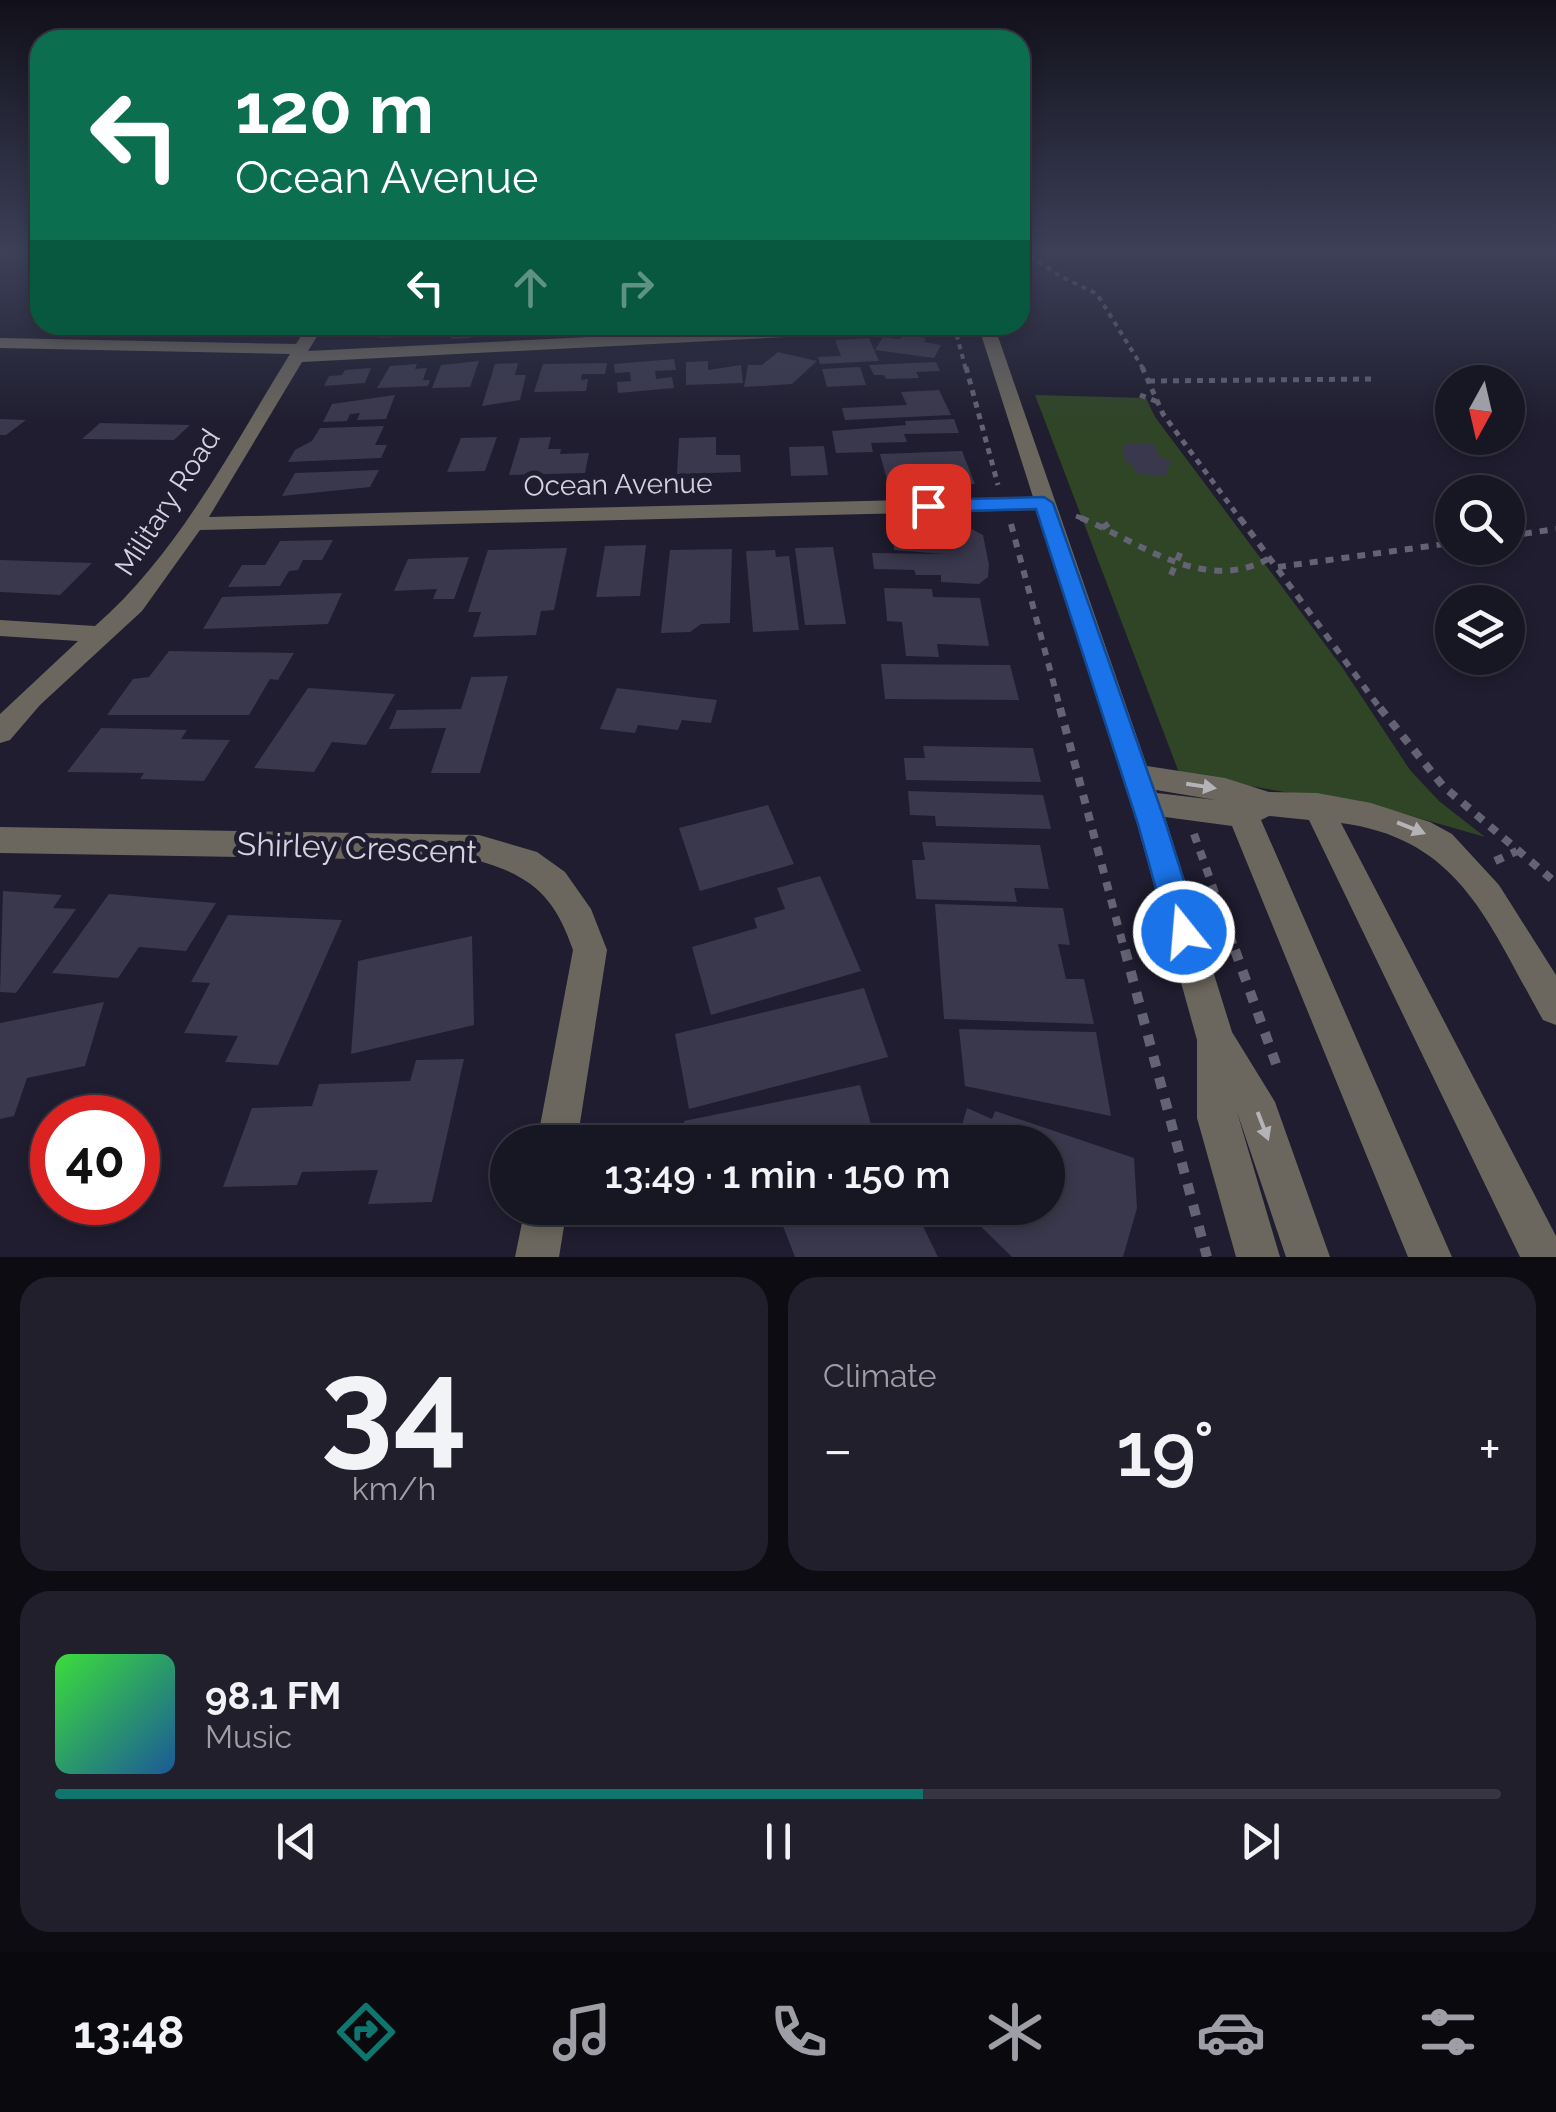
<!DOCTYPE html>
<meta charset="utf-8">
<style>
body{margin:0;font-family:Raleway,sans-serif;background:#201f2b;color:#f1f3f6;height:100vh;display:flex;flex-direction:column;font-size:38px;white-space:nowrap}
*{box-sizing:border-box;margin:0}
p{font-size:32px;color:#9e9fa6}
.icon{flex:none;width:55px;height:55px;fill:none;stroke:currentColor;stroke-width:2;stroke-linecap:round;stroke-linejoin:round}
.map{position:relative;height:1257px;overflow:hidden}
.panel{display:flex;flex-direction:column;gap:20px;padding:20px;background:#0d0c13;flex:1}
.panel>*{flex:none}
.hud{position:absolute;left:30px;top:30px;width:1000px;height:305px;border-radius:30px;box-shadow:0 5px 15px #0003,0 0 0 2px #363541;background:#0b6e4f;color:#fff;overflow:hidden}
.needle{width:65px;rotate:188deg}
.buttons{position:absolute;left:1435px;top:365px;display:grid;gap:20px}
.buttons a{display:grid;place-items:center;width:90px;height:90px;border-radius:50%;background:#171623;box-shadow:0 5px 15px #0003,0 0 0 2px #363541;font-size:50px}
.speed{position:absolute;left:30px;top:1095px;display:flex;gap:20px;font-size:50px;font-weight:700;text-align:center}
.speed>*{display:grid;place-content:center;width:130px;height:130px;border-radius:50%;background:#171623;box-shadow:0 5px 15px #0003,0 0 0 2px #363541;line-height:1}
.speed .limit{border:15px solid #d22;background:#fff;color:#111}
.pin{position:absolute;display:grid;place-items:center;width:85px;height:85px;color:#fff;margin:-42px;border-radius:20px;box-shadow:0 5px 15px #0006}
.me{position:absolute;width:110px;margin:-55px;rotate:343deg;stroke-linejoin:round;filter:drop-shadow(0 0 8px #0008)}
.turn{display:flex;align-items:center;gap:35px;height:210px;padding:0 40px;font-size:45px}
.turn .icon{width:130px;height:130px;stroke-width:2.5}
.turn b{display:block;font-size:70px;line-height:85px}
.lanes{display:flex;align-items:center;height:95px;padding:0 40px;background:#0003;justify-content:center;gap:50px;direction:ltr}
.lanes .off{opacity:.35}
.big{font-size:75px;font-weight:600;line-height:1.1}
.panel .widget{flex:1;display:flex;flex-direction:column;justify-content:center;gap:15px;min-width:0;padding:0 35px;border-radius:30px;background:#201f2b}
.panel .dial{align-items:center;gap:0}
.dial b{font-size:130px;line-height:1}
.song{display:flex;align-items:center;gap:30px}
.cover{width:120px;height:120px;border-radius:15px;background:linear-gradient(135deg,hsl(120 70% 55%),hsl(210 70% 35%))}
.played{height:10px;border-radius:5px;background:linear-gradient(90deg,#0f766e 60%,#363541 60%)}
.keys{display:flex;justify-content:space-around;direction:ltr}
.heat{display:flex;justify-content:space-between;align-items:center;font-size:55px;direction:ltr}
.panel .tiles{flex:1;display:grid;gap:20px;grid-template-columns:1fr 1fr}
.widget:last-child{grid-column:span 2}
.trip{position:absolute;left:490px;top:1125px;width:575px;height:100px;border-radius:50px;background:#171623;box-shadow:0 5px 15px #0003,0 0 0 2px #363541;font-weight:600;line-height:100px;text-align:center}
.menu{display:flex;height:160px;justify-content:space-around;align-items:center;background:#09090e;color:#9e9fa6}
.menu .icon{width:70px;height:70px}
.menu .on{color:#0f766e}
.menu b{font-size:45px;color:#f1f3f6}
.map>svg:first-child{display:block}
.green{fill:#2f4525}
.building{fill:#3a384c}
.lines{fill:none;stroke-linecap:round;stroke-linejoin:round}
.path-far4{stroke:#646373;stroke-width:4;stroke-dasharray:5 5;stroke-linecap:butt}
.path-far3{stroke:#646373;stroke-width:5;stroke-dasharray:6 6;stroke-linecap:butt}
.path-far2{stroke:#646373;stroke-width:6;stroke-dasharray:8 8;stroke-linecap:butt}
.path-far1{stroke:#646373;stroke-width:8;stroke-dasharray:9 9;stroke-linecap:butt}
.path{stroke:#646373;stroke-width:10;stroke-dasharray:11 11;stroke-linecap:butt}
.minor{fill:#6b675e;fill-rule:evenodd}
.oneway{fill:#b4b3b8}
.route{fill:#1a73e8;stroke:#114b97;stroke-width:2.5}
.labels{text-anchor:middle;stroke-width:10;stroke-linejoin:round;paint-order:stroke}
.street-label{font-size:28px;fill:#d3d3df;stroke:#1f1d2f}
.near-street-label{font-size:32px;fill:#d3d3df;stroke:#1f1d2f}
</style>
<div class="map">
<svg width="1556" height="1257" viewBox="0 0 1556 1257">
<rect width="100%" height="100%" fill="#1f1d2f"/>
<path class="green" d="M1035 395 1146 398 1155 417 1342 667 1410 770 1439 801 1485 837 1391 810 1185 775 1178 770Z"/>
<g class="building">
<path d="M377 325H410L405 337 380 338 372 335Z"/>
<path d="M455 325H473L470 338 451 339Z"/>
<path d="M903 335 926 338 924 342 941 345 934 358 875 350 883 337 900 339Z"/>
<path d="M869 338 879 361 820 364 818 357 841 356 835 340Z"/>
<path d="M778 352 817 361 792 384 744 387 748 365H762Z"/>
<path d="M674 359 676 370 655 371 656 379 672 377 674 388 618 393 617 382 631 381 630 372 615 373 614 364Z"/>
<path d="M479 361 470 387 432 388 441 365Z"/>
<path d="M708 361V370L741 365 743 383 686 385V362Z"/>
<path d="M936 362 940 371 916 372 919 378 886 379 884 375H874L869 365Z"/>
<path d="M518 363 515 375H526L520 400 482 406 495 364Z"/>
<path d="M607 363 605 374H582L581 380 588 379 586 391 534 392 543 364Z"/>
<path d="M417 364 415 369 427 368 423 380H430L428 386 377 388 390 366Z"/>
<path d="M860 367 866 385 827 387 822 369Z"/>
<path d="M371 368 365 383 324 386 329 376 342 375 345 370Z"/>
<path d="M939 390 951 415 845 420 842 408 907 405 901 392Z"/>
<path d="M395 395 386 419 357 420 360 413 350 414 347 421 323 422 332 404Z"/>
<path d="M0 419 26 420 6 435H0Z"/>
<path d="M954 419 959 433 904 434 907 442 871 443 873 452 836 453 832 431 906 425 905 421Z"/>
<path d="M100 423 190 425 174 440 82 439Z"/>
<path d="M384 426 375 445H387L381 458 288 462 295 450 312 441 320 428Z"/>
<path d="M497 437 485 471 447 472 461 438Z"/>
<path d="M551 437 548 449H561L560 454 589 453 585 473 509 475 520 438Z"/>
<path d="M716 437V455H740L741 472 677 474 679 438Z"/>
<path d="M1123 444H1154L1158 455 1174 463 1166 468 1168 476 1136 474 1132 465 1123 458Z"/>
<path d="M824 446 828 475 791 476 789 447Z"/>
<path d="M962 451 975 484 889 487 880 454Z"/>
<path d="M379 470 370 487 282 496 295 473Z"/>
<path d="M966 526 983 535 989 565 988 577 979 584 941 582V575H916L914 570 874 569 872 553 943 554 894 550 893 533 905 527Z"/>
<path d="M333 540 322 560H303L298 570 289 571 280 586 228 587 242 565H265L280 541Z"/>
<path d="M646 545 640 596 596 597 605 546Z"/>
<path d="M833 547 846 624 805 625 795 548Z"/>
<path d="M567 548 554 610 541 611 536 635 473 637 481 612H468L488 550Z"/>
<path d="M732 549 730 623 701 624 690 632 661 633 670 550Z"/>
<path d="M775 550 776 557 789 556 799 630 753 632 746 551Z"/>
<path d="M469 557 454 599H433L437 589 394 591 408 559Z"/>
<path d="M0 560 92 563 60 595 0 592Z"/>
<path d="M884 588 932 589 933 597 980 598 989 646 937 644 939 657 906 656 902 622 887 621Z"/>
<path d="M342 593 328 624 203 629 222 597Z"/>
<path d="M169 651 294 653 278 680 270 679 249 715H107L133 679 149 677Z"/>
<path d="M881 664 1010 665 1019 700 885 699Z"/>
<path d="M508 676 480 773H431L446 728 389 729 397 710 461 709 471 677Z"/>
<path d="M308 688 395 694 366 745 332 742 314 772 254 768Z"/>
<path d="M617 688 717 700 711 723 682 720 678 730 638 725 635 733 600 729Z"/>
<path d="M101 728 187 730 181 739 230 740 204 781 140 779 144 773 67 772Z"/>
<path d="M923 746 1033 748 1041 782 906 780 904 758H925Z"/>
<path d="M908 791 1043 795 1051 829 936 826 935 816 910 815Z"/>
<path d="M768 805 794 864 700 891 679 828Z"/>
<path d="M922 842 1040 845 1049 889 1014 888 1017 902 916 899 912 860H925Z"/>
<path d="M820 876 861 971 711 1015 692 947 757 928 754 918 785 909 777 888Z"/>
<path d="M3 891 62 895 53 908 76 909 16 993 0 992Z"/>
<path d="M109 894 216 903 186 951 139 947 118 978 52 973Z"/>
<path d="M935 904 1063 908 1070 945 1058 944 1066 979H1084L1094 1024 944 1019Z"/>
<path d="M228 915 342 920 278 1065 225 1062 238 1036 184 1033 210 983 191 982Z"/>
<path d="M472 936 474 1025 351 1054 358 961Z"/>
<path d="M864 988 888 1057 689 1109 675 1034Z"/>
<path d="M104 1002 85 1066 27 1078 14 1116 0 1119V1023Z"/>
<path d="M959 1029 1096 1032 1111 1116 965 1086Z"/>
<path d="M464 1059 432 1202 368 1204 378 1170 302 1172 297 1185 223 1187 252 1108 312 1106 319 1084 410 1081 416 1060Z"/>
<path d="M860 1085 876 1142H686L684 1121Z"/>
<path d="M967 1108 992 1119 995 1111 1134 1158 1137 1208 1123 1257H1012L962 1208H1048V1142H957Z"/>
<path d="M776 1208H914L938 1257H795Z"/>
</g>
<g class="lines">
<g class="path-far4">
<path d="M1022 250 1060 276 1097 294 1144 370"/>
<path d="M954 325 966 370"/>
</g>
<g class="path-far3">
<path d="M966 367 998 485"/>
<path d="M1142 367 1163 414 1241 520"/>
<path d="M1149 381 1371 379"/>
<path d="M1140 395 1158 402"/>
<path d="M1076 516 1087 520"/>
</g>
<g class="path-far2">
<path d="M1081 518C1140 542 1204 595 1270 558"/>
<path d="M1240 518 1382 711"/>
<path d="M1011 524 1061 711"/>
<path d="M1102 528 1114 520"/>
<path d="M1508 536 1556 529"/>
<path d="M1278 567 1452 543"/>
<path d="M1171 575 1181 551"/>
</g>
<g class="path-far1">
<path d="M1060 708 1125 952"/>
<path d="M1380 708 1443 786 1556 883"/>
<path d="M1194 834 1236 952"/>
<path d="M1495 861 1517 851"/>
</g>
<g class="path">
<path d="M1125 950 1207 1257"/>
<path d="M1235 950 1279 1072"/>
</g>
<g class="minor">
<path d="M308 325H324L308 351 831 325H932L924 330 302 362 209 517 1033 497 978 325H994L1147 766 1225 778 1269 792 1317 793 1371 803 1430 822 1452 834 1499 885 1556 975V1025L1543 1020C1489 926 1462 839 1341 823L1556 1236V1257H1520L1309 820 1269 816 1261 820 1452 1257H1408L1232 826 1165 817 1232 1032 1275 1102 1330 1257H1286L1237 1112 1280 1257H1236L1197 1118V1040L1137 824 1037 510 200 530 142 611 40 705 10 740 0 743V714L78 641 0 636V620L95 626C179 553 232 447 290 354L0 348V338L296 344ZM1156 790 1216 800 1157 793Z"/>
<path d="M0 827 479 835 537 852 565 872 591 909 607 950 577 1142H537L573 950C555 897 532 876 479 861L0 853Z"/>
<path d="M525 1208H567L559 1257H515Z"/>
</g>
</g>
<defs><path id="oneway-solid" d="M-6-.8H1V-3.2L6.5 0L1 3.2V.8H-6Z" transform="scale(2.5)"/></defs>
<g class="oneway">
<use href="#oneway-solid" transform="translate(1201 786) rotate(9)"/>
<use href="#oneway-solid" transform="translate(1411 828) rotate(22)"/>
<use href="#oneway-solid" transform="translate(1263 1126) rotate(69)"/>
</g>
<linearGradient id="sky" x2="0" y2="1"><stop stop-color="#11101a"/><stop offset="0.59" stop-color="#3c4058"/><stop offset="1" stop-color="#3c4058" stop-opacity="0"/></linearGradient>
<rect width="1556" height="426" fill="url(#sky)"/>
<path class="route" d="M1044 497 1053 503 1166 824 1200 932 1195 942 1184 946 1173 942 1168 932 1138 824 1036 509 928 512 918 506 928 500Z"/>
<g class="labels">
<g class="street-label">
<text transform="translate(618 484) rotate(-1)" y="10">Ocean Avenue</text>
<text transform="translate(167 502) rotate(-57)" y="10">Military Road</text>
</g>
<g class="near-street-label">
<text transform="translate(357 848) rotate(2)" y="11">Shirley Crescent</text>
</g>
</g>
</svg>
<div class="buttons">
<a><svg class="needle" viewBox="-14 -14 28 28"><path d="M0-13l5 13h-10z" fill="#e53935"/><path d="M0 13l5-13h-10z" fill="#9e9fa6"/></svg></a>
<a><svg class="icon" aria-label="search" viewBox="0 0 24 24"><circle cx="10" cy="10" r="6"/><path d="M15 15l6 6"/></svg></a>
<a><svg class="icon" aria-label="layers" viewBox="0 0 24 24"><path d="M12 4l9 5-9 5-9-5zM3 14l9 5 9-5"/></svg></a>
</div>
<div class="speed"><div class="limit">40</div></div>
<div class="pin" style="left:928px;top:506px;background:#d93025"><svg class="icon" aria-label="arrive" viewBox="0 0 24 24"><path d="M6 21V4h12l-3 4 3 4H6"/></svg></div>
<svg class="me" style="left:1184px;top:932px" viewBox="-20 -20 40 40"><circle r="17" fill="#1a73e8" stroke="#fff" stroke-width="3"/><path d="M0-11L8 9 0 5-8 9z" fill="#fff"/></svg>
<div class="trip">13:49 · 1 min · 150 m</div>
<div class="hud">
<div class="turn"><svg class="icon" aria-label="left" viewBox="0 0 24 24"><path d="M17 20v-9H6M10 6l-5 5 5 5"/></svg><div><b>120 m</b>Ocean Avenue</div></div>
<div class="lanes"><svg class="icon" aria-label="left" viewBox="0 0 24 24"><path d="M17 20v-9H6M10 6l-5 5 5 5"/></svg><svg class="icon off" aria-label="ahead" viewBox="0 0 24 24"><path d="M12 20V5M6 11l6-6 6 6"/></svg><svg class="icon off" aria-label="right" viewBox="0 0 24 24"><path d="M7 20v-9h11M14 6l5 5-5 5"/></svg></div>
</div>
</div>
<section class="panel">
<div class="tiles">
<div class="widget dial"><b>34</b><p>km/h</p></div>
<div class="widget"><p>Climate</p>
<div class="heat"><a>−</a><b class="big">19°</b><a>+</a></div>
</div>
<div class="widget">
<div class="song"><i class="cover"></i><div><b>98.1 FM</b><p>Music</p></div></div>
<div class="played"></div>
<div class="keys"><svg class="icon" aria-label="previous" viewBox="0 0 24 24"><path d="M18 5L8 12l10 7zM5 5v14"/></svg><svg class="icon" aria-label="pause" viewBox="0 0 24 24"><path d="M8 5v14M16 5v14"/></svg><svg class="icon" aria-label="next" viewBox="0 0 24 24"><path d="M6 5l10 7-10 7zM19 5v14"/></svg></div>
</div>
</div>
</section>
<nav class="menu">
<b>13:48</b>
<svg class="icon on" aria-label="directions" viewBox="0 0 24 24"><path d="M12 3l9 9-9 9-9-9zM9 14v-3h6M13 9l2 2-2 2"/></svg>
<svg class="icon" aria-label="music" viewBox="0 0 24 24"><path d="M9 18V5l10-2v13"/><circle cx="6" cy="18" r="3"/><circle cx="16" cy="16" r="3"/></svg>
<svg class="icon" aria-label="phone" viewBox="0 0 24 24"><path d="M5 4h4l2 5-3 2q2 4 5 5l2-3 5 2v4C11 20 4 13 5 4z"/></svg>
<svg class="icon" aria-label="climate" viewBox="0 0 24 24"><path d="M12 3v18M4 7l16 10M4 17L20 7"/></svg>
<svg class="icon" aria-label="car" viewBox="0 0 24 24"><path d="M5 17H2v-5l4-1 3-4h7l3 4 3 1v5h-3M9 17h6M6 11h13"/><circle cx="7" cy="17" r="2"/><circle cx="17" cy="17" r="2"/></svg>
<svg class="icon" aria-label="filters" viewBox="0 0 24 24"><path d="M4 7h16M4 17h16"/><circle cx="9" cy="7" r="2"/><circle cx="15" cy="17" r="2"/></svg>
</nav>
